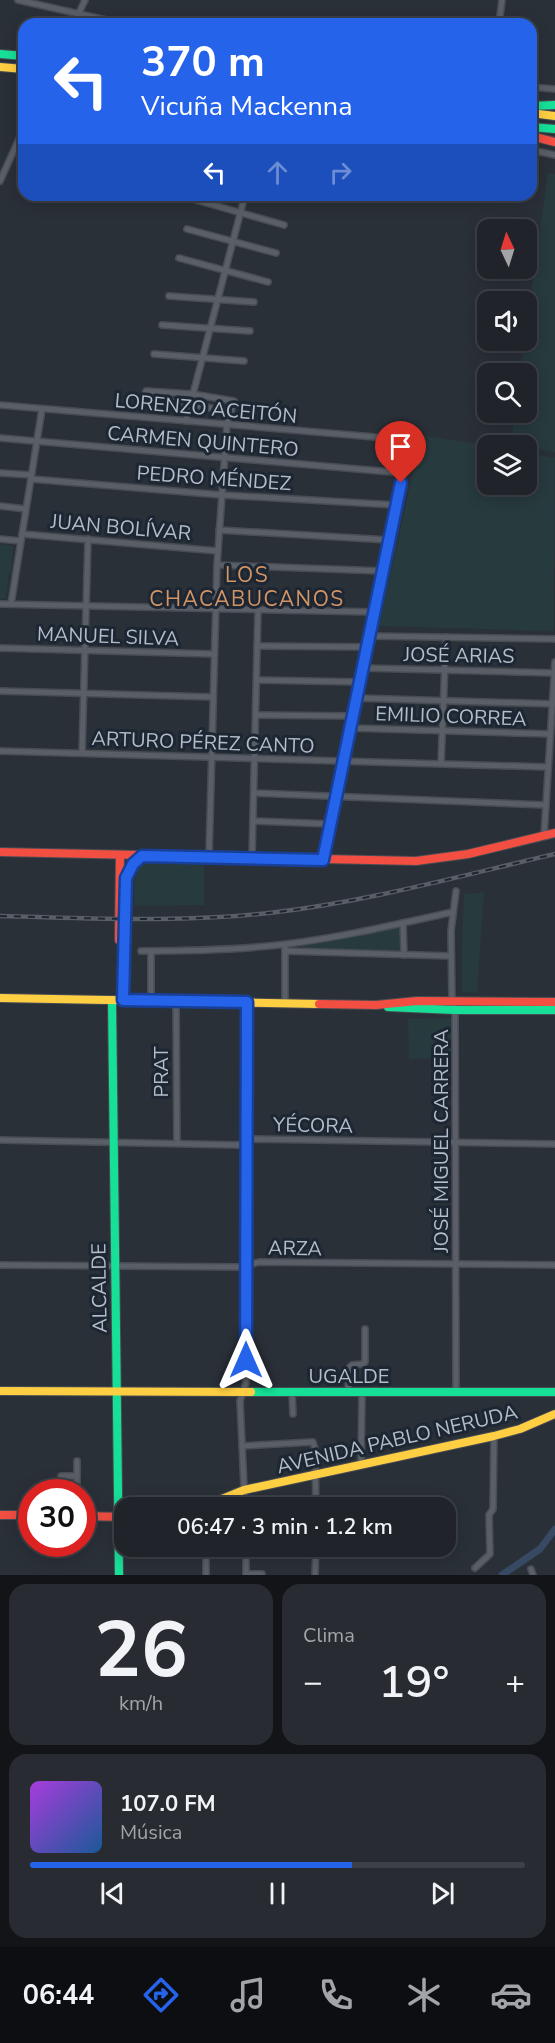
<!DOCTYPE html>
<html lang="es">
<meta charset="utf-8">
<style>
body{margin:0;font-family:"Nunito Sans",sans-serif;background:#282c32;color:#f1f3f6;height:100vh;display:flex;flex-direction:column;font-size:22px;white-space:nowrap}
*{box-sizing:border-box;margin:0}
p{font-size:20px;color:#a2a4a8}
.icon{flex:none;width:33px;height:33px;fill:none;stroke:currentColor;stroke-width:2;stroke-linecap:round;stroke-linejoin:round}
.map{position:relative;height:1575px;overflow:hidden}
.panel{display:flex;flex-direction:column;gap:9px;padding:9px;background:#121417;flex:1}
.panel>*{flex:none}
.top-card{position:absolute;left:18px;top:18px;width:519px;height:183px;border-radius:18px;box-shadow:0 3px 15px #0003,0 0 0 2px #3d4147;background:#2563eb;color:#fff;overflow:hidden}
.needle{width:39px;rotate:356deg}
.buttons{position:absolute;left:477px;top:219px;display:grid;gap:12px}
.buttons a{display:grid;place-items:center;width:60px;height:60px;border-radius:12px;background:#20242a;box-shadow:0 3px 15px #0003,0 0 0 2px #3d4147;font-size:30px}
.speed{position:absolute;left:18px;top:1479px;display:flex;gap:12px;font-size:30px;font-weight:700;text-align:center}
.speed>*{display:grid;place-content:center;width:78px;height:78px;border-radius:50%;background:#20242a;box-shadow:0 3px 15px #0003,0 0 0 2px #3d4147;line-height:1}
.speed .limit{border:9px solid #d22;background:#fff;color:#111}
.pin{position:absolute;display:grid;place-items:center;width:51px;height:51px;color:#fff;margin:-62px -26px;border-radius:50% 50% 50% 0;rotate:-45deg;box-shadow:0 0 6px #0007}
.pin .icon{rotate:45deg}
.me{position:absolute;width:66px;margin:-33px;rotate:0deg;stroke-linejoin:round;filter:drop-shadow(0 0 4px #0008)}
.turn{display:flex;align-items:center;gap:21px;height:126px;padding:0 24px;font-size:27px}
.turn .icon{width:78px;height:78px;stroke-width:2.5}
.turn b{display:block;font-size:42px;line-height:51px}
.lanes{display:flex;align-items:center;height:57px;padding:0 24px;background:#0003;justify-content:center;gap:30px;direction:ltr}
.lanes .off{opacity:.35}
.big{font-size:45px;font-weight:600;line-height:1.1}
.panel .tile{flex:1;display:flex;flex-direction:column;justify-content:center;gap:9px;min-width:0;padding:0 21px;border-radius:18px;background:#282c32}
.panel .dial{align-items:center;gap:0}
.dial b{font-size:78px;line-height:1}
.song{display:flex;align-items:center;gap:18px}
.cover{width:72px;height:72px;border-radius:9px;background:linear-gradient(135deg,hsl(280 70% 55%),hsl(210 70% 35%))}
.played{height:6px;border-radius:3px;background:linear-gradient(90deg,#2563eb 65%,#3d4147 65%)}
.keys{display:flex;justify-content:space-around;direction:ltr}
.heat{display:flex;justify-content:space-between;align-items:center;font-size:33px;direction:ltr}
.panel .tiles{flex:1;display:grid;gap:9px;grid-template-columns:1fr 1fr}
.tile:last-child{grid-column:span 2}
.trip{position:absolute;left:114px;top:1497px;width:342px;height:60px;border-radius:18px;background:#20242a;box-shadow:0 3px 15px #0003,0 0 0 2px #3d4147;font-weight:600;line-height:60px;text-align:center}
.dock{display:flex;height:96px;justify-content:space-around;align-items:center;background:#0d0e11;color:#a2a4a8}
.dock .icon{width:42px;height:42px}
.dock .current{color:#2563eb}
.dock b{font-size:27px;color:#f1f3f6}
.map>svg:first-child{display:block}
.green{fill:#273a3e}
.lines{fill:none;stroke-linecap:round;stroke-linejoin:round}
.canal{stroke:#384963;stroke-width:7}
.street-casing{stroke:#484c53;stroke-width:8}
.fast-casing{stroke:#484c53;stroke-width:10}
.slow-casing{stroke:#484c53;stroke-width:10}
.jam-casing{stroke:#484c53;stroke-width:10}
.street{stroke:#5a5e66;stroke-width:5}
.fast{stroke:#16e098;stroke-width:8}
.slow{stroke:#ffcf43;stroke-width:8}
.jam{stroke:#f24e42;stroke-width:8}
.rail-casing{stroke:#595d64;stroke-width:4.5}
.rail{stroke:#1d2633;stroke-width:2;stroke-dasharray:7;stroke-linecap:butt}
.route-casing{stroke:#184099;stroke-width:15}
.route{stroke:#2563eb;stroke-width:10}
.labels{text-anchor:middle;stroke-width:6;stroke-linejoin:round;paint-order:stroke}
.street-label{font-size:20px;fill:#b4bcc9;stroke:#1d2633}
.neighbourhood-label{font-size:21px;letter-spacing:1.5px;fill:#d59563;stroke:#1d2633}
</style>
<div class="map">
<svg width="555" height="1575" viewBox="0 0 555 1575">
<rect width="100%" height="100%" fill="#2a3038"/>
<g class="green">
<path d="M548 173 555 174V452L511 444 515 413 526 412V374L520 373Z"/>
<path d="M421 435 487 446 488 484H526L527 453 555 458 554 631 379 626Z"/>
<path d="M0 544 13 546 11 573H9L6 599H0Z"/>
<path d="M204 854V905L134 906C135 886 132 870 149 856Z"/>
<path d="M484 892 477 993 462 992V942L464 894Z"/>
<path d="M400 927V951L301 950 302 945Z"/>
<path d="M454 1018 455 1058 409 1059 408 1019Z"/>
</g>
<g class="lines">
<path class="canal" d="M502 1575 540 1549 555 1529"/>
<g class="street-casing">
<g id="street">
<path d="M18 0 124 24"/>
<path d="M78 15 85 0"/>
<path d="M499 24 502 0"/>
<path d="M531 87 555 89"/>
<path d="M531 150 555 155"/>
<path d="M0 181 24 128"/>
<path d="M196 200 284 225"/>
<path d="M187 229 276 253"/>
<path d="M179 258 268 282"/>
<path d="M169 296 254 302"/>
<path d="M162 325 250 331"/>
<path d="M154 354 244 361"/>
<path d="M0 405 410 440 323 859"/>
<path d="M186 421 245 195"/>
<path d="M0 438 403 473"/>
<path d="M0 473 31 475"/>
<path d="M31 479 222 495 396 505"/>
<path d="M0 506 26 509"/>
<path d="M219 530 389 540"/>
<path d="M22 534 218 551"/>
<path d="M0 539 21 541"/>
<path d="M217 565 383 571"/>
<path d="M0 604 374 612"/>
<path d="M11 604 42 409"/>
<path d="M369 636 555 639"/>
<path d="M257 646 367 647"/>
<path d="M0 648 214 654"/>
<path d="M363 668 554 673"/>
<path d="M257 680 360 682"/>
<path d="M0 691 213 697"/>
<path d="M357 698 555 704"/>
<path d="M256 715 353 716"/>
<path d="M350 728 550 734"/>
<path d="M0 751 548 767"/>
<path d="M82 753 88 539"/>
<path d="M441 764 446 637"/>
<path d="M254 793 546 805"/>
<path d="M253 821 331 824"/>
<path d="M544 836 555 662"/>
<path d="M209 856 217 565 227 424 234 401 192 394 146 391 143 398 190 404 231 412"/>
<path d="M252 858 258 610"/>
<path d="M403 923 404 955"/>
<path d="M141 951C190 951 239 950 287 944 343 937 398 924 453 912"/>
<path d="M151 951V1001"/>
<path d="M285 951 451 956"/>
<path d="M176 1001 177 1143"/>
<path d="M285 1003V948"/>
<path d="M0 1140 238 1145 254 1139 555 1144"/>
<path d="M0 1265 240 1267 259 1262 555 1265"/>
<path d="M456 1392 455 1010 452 1001 451 931 456 891"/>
<path d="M292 1393 293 1414"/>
<path d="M348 1393 349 1368 352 1365 363 1364 365 1362V1329"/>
<path d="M242 1446 313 1442 315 1449 316 1508"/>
<path d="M361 1465 362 1393"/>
<path d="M61 1476H77"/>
<path d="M77 1492V1461"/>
<path d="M245 1508 240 1401 246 1383 247 1003"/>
<path d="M232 1547H275"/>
<path d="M475 1568 490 1554 489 1515 493 1509 494 1436"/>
<path d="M531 1569 533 1575"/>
<path d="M246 1574H262"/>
<path d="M206 1575V1552"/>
<path d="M246 1575V1546"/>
<path d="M315 1575 316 1546"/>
</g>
</g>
<g class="fast-casing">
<g id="fast">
<path d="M0 54 24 56"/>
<path d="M531 106 555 105"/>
<path d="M531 127 555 129"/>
<path d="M112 1000 119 1575"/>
<path d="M388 1007 455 1010H555"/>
<path d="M251 1392H555"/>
</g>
</g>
<g class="slow-casing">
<g id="slow">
<path d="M0 67 24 69"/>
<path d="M531 113 555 116"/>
<path d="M0 998 319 1004"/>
<path d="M0 1391 251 1392"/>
<path d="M200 1508 244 1490 494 1436 520 1429 555 1414"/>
</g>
</g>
<g class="jam-casing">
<g id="jam">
<path d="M531 136 555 142"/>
<path d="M0 852 416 861 468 854 555 833"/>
<path d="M119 940 120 855"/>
<path d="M123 1000 126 877 133 864 142 856"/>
<path d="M319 1004 376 1005 417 1001 555 1002"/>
<path d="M0 1515H32"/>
<path d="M82 1516 124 1517"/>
</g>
</g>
<use href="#street" class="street"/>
<use href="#fast" class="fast"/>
<use href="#slow" class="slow"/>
<use href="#jam" class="jam"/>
<g class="rail-casing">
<path id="rail" d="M0 916C89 918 180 923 269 913 366 902 460 876 555 854"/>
</g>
<use href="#rail" class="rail"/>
</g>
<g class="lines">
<g class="route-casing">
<path id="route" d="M246 1360 247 1002 123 1000 126 878 133 864 142 856 323 860 401 483"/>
</g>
<use href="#route" class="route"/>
</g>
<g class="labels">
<g class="street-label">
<text transform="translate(206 408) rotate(5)" y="7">LORENZO ACEITÓN</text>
<text transform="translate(203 441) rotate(5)" y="7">CARMEN QUINTERO</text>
<text transform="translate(214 478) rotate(4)" y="7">PEDRO MÉNDEZ</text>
<text transform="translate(121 527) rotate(5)" y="7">JUAN BOLÍVAR</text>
<text transform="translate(108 636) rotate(2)" y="7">MANUEL SILVA</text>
<text transform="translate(459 655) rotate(1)" y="7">JOSÉ ARIAS</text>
<text transform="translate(451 716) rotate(2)" y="7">EMILIO CORREA</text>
<text transform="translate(203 742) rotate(2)" y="7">ARTURO PÉREZ CANTO</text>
<text transform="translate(161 1072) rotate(-90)" y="7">PRAT</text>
<text transform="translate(313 1125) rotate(1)" y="7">YÉCORA</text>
<text transform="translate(441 1141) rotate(-90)" y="7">JOSÉ MIGUEL CARRERA</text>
<text transform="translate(295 1248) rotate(1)" y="7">ARZA</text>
<text transform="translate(99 1288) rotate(-91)" y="7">ALCALDE</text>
<text x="349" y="1383">UGALDE</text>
<text transform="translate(397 1439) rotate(-13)" y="7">AVENIDA PABLO NERUDA</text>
</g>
<g class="neighbourhood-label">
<text x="247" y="582">LOS<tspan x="247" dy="24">CHACABUCANOS</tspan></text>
</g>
</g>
</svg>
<div class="buttons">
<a><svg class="needle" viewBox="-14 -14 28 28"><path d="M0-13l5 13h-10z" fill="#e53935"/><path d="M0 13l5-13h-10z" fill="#a2a4a8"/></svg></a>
<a><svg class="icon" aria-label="sound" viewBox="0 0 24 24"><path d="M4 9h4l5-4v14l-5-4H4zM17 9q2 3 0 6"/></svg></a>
<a><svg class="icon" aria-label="search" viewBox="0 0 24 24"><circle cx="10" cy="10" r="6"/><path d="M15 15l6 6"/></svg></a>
<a><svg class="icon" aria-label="layers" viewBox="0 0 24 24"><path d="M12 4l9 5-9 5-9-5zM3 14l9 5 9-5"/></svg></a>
</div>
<div class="speed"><div class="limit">30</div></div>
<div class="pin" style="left:401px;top:483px;background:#d93025"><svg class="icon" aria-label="arrive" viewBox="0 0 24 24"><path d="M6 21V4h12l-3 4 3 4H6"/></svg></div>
<svg class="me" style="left:246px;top:1360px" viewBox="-20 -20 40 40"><path d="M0-17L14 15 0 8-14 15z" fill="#2563eb" stroke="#fff" stroke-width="4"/></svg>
<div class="trip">06:47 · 3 min · 1.2 km</div>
<div class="top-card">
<div class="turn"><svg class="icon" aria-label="left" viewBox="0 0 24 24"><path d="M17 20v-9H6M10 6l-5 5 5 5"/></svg><div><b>370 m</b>Vicuña Mackenna</div></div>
<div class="lanes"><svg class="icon" aria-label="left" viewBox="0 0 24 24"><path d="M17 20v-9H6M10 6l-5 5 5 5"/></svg><svg class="icon off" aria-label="ahead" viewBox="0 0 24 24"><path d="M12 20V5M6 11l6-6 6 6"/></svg><svg class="icon off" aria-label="right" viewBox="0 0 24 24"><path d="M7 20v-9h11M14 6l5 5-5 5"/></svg></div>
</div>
</div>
<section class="panel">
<div class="tiles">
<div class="tile dial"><b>26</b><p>km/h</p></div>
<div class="tile"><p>Clima</p>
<div class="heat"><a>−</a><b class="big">19°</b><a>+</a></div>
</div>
<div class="tile">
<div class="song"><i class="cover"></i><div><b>107.0 FM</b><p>Música</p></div></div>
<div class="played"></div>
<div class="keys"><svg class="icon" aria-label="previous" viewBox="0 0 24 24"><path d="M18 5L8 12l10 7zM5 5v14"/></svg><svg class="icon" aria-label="pause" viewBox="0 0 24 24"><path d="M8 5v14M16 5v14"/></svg><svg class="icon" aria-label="next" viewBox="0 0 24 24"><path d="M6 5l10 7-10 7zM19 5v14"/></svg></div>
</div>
</div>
</section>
<nav class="dock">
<b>06:44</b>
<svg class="icon current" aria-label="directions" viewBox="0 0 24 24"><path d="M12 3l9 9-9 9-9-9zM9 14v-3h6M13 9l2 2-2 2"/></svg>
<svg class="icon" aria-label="music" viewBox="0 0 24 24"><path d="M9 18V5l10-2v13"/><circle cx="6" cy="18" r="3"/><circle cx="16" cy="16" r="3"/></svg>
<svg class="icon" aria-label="phone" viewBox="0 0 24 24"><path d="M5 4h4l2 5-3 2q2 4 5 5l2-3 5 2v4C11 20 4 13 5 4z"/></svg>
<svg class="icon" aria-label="climate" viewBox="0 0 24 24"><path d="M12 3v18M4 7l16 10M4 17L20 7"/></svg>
<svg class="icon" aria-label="car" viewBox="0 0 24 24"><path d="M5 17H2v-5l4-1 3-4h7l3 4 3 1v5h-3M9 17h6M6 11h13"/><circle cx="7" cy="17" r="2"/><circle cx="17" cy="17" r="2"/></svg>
</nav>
